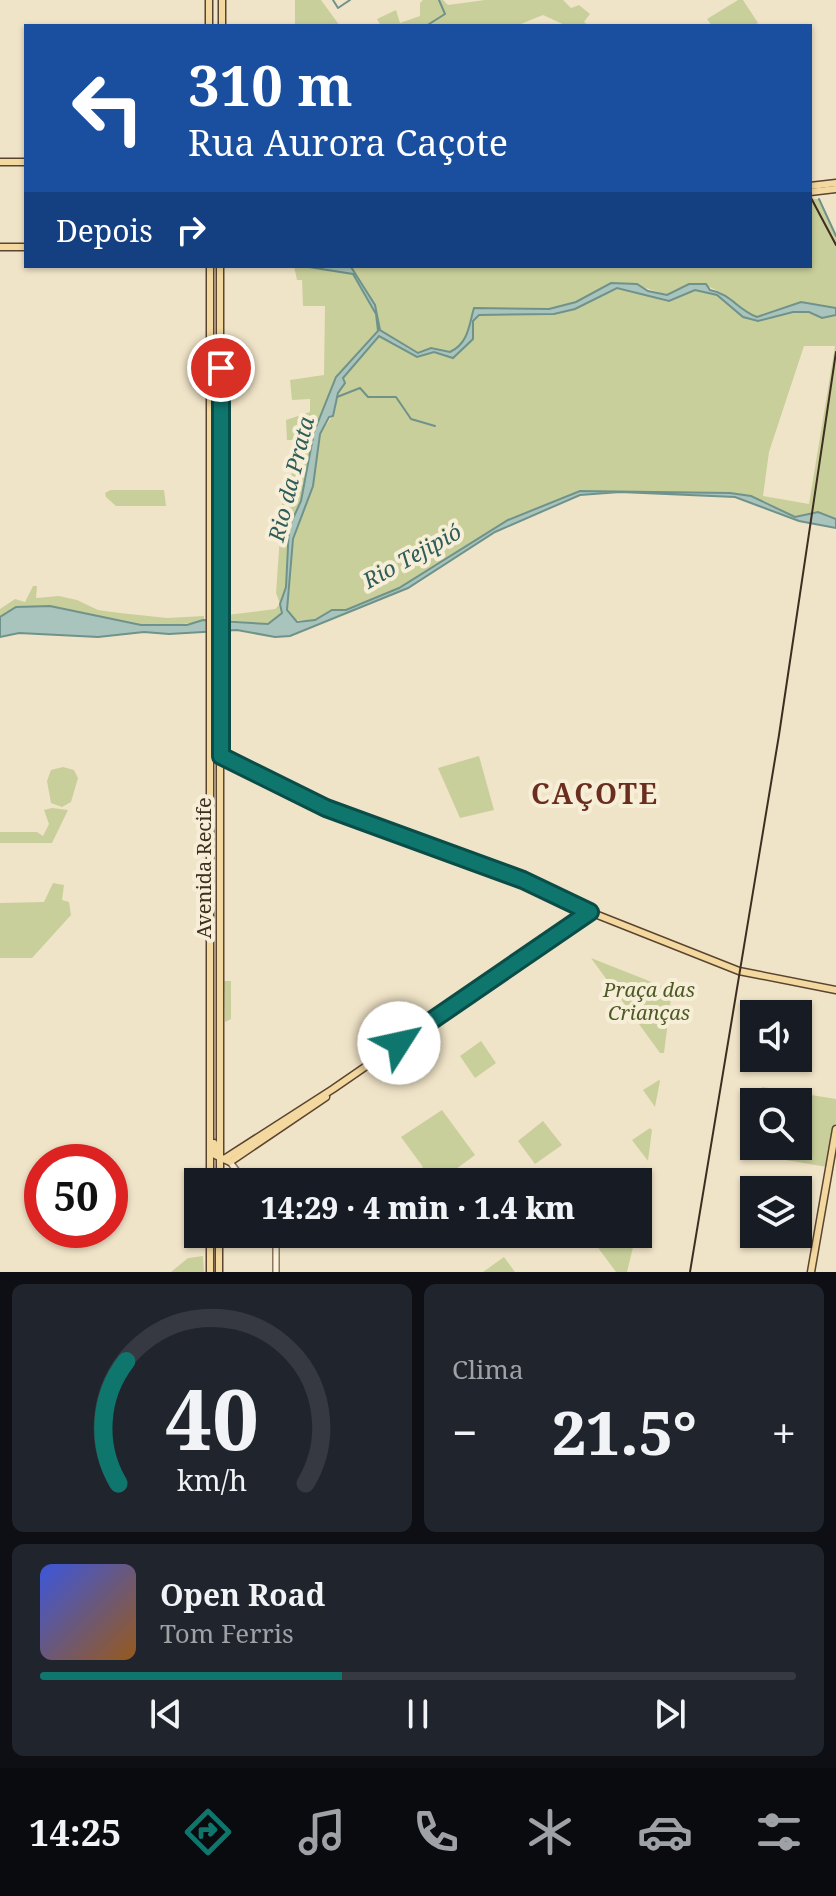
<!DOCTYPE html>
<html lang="pt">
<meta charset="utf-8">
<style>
body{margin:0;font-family:"Noto Serif",serif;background:#20242c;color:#f1f3f6;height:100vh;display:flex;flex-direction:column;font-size:30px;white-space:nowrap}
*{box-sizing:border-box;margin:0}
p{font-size:26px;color:#9ea1a6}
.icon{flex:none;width:44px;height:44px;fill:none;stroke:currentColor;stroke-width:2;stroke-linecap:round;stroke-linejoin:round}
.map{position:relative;height:1272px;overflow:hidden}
.drawer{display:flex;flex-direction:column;gap:12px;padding:12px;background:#0d0f14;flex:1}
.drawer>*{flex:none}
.guide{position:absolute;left:24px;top:24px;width:788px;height:244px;border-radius:0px;box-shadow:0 2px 6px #0004;background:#1a4fa0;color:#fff;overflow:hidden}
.tools{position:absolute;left:740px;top:1000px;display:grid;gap:16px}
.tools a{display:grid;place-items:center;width:72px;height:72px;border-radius:0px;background:#171b24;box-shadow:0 2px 6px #0004;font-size:40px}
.speed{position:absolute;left:24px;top:1144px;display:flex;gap:16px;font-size:40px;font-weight:700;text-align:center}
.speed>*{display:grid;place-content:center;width:104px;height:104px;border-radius:50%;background:#171b24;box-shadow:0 2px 6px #0004;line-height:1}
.speed .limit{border:12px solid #d22;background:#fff;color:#111}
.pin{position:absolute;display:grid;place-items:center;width:68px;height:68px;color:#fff;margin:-34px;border:4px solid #fff;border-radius:50%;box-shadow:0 2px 8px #0007}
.me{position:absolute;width:88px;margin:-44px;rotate:55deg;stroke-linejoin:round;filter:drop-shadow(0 0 6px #0008)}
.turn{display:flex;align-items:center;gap:28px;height:168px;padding:0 32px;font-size:36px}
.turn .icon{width:104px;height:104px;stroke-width:2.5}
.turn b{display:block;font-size:56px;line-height:68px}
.then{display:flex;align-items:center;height:76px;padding:0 32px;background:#0003;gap:16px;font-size:30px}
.big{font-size:60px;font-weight:800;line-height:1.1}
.drawer .widget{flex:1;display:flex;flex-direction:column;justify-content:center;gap:12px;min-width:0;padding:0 28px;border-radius:12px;background:#20242c}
.drawer .dial{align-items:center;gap:0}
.dial svg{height:208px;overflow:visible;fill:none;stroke:#363941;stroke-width:7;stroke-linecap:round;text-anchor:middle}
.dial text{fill:#f1f3f6;stroke:none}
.song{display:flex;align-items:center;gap:24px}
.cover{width:96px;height:96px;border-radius:12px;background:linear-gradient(135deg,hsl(230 70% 55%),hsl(30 70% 35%))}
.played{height:8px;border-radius:4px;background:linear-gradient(90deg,#0f766e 40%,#363941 40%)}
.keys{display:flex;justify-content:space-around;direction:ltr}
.heat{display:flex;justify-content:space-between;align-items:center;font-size:44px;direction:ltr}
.drawer .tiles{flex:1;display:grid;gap:12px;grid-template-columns:1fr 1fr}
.widget:last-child{grid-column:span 2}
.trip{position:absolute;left:184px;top:1168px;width:468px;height:80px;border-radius:0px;background:#171b24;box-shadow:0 2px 6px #0004;font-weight:800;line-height:80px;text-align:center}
.tabs{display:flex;height:128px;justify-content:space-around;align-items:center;background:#090b0e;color:#9ea1a6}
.tabs .icon{width:56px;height:56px}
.tabs .active{color:#0f766e}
.tabs b{font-size:36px;color:#f1f3f6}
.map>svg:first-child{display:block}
.green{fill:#c9cf9b;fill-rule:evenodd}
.water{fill:#a9c4bc;stroke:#6f938a;stroke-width:2}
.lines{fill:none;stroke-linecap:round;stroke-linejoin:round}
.stream{stroke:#6f938a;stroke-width:2}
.minor-casing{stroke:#8d765c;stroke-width:8}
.major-casing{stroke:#5b4430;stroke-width:9}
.minor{stroke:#faf1dc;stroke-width:5}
.major{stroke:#f3d9a0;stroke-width:6}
.tram{stroke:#3d2e20;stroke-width:2}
.route-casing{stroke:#0a4d48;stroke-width:20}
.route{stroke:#0f766e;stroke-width:14}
.labels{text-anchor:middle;stroke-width:8;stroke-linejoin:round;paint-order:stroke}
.street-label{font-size:20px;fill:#3d2e20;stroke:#f7eed8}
.park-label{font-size:20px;font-style:italic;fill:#4d5a26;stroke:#f7eed8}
.water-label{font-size:22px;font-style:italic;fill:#2f5d5a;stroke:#f7eed8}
.district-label{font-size:28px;font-weight:bold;letter-spacing:2px;fill:#6b2e1e;stroke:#f7eed8}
</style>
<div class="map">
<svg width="836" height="1272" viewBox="0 0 836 1272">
<rect width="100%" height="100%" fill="#f0e4c8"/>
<g class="green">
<path d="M295 0H321L340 26H295Z"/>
<path d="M423 0H443L448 5 485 0H563L571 8 579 5 590 14 584 22 589 26H567L543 15 516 26H381L377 19 396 10 400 23 420 16V3Z"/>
<path d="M738 0H743L758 23 753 26H712L707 19Z"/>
<path d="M810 199H819L836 236V308L802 303 757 317C734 309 717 280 691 285 682 286 675 292 667 295L637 285 611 283 576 302 549 309H475C466 325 470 343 450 352L431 348 418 353 380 330 375 305 351 268 319 266H810Z"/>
<path d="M294 266 353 274 376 314 378 331 336 377 314 432 301 501 289 527 286 588 280 604 282 613 268 624 227 620V615L275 609 280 604 276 593 283 493 291 487 293 440H287L286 420 310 412V399L292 400 290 380 324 375 325 306H303L302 280H297Z"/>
<path d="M617 288 667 299 695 290 717 295 748 319 758 321 793 312 836 315V519L818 512 795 517 736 494 580 491 508 520 399 588 346 610H332L315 620H295L287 608 291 552 296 528 313 486 320 434 333 415 343 378 375 339 382 335 417 357 434 352 453 358 473 339V321L479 315 554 314 575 309ZM804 346H835L809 504 763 496 769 452Z"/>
<path d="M111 490H164L166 506H116L106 497 105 493Z"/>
<path d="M33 586H37L36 598 59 596 77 600 98 610 120 613 167 618 204 616V620C180 627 137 627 113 622 77 614 34 594 0 617V609L15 599 25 602Z"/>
<path d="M479 756 494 810 460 818 438 768Z"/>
<path d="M63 767 74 770 78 778 71 802 62 807 51 803 47 781 51 770Z"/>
<path d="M52 808 68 810 52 843H0V832H37L43 836 49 824 44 810Z"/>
<path d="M53 883 64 885 62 900 69 902 71 915 32 958H0V903L44 902Z"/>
<path d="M591 958 672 990 664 1053H660Z"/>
<path d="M224 981H231V1019L225 1022Z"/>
<path d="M481 1041 496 1063 475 1078 460 1056Z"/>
<path d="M659 1080 660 1081 655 1107 643 1090Z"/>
<path d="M762 1087 836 1099V1122L827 1167 750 1154 754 1119V1146H798V1102H757Z"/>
<path d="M442 1110 475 1155 448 1175 447 1182H406L423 1167 401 1137Z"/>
<path d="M543 1121 562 1145 535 1164 518 1141Z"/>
<path d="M650 1128 652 1130 648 1161 632 1140Z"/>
<path d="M588 1234H629V1241L634 1243 627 1272H616Z"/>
<path d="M203 1256 204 1272H171L188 1258Z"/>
<path d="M504 1257 515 1272H483Z"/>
</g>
<path class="water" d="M302 266 351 267 375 305 380 330 418 353 431 348 450 352C469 343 469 324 474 308L549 309 576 302 611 283 637 284 648 291 667 295 689 284H706L710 290C731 294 738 310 757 317L801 302 836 308V315L822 318 809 312H793L758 321 743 317 717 295 695 290 669 301 617 288 575 309 554 314 479 315 473 321V339L453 358 434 352 417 357 379 336 343 378 345 383 338 393 333 416 329 417 320 434 313 486 293 539 287 610 297 622 315 620 332 610H346L399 588 508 520 580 491 730 493 751 496 795 517 818 512 836 519V528L799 521 735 497 620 492 580 495 495 532 408 588 290 636 275 637 237 630 169 634 144 632 98 637 19 633 0 637V617L16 607 50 606 141 625H187L203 620 268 624 282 613 280 604 286 587 289 527 301 501 314 432 336 377 378 331 376 314 353 274Z"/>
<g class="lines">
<g class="stream">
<path d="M333 0 338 8 350 0"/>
<path d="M426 26 445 14 439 0"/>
<path d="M819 199 836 236"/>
<path d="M337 397 360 388 368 397H396L411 419 435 426"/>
</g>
<g class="minor-casing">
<g id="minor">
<path d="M230 1162 245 1182"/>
<path d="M276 1272V1234"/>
</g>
</g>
<g class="major-casing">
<g id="major">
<path d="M209 26V0"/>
<path d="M222 26V0"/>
<path d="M0 162H26"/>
<path d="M810 186 836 183"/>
<path d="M810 192 836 189"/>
<path d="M0 247H26"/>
<path d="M221 756 326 808 523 880 590 912 739 971 836 990"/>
<path d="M214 1143 215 1155 230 1162 326 1097"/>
<path d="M224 1159 333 1089 590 912"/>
<path d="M210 1182V266"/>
<path d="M220 1182V266"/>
<path d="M210 1272V1234"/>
<path d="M219 1272V1234"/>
<path d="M811 1272 836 1129"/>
</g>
</g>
<use href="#minor" class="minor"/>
<use href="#major" class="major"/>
<g class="tram">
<path d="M810 196 836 245"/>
<path d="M690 1272 779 735 836 352"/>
</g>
</g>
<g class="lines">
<g class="route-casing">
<path id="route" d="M221 368V756L326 808 523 880 590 912 399 1043"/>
</g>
<use href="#route" class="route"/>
</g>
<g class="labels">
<g class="street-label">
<text transform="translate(204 868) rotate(-90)" y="7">Avenida Recife</text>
</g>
<g class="park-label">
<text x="649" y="997">Praça das<tspan x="649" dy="23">Crianças</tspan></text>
</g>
<g class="water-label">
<text transform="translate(291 479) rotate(-76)" y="8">Rio da Prata</text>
<text transform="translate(412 556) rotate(-29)" y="8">Rio Tejipió</text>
</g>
<g class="district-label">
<text x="595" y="804">CAÇOTE</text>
</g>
</g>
</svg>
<div class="tools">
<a><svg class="icon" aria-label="sound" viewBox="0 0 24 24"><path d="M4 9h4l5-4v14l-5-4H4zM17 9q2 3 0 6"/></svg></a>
<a><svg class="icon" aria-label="search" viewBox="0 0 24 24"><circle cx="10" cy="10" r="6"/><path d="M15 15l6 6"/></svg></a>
<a><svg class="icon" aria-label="layers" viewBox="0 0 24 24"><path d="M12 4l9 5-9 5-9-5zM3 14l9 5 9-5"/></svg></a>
</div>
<div class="speed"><div class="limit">50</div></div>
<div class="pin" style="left:221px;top:368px;background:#d93025"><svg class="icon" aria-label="arrive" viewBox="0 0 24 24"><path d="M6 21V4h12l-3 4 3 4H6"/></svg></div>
<svg class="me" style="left:399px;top:1043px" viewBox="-20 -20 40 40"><circle r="19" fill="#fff"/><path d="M0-13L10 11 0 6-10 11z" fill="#0f766e"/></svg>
<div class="trip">14:29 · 4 min · 1.4 km</div>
<div class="guide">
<div class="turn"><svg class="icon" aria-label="left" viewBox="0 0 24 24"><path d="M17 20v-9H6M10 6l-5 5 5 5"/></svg><div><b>310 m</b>Rua Aurora Caçote</div></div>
<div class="then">Depois<svg class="icon" aria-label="right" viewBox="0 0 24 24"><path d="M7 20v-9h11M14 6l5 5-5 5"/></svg></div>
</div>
</div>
<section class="drawer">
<div class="tiles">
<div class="widget dial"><svg viewBox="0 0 100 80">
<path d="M14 69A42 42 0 1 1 86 69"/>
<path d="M14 69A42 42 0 0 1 17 22" stroke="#0f766e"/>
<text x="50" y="56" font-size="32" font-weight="700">40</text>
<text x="50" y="72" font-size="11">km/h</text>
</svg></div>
<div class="widget"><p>Clima</p>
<div class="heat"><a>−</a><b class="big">21.5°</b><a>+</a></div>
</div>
<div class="widget">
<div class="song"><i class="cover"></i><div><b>Open Road</b><p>Tom Ferris</p></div></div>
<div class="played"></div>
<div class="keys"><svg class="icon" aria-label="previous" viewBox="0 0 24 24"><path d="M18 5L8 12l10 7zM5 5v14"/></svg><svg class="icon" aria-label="pause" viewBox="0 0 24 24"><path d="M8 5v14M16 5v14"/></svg><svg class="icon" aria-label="next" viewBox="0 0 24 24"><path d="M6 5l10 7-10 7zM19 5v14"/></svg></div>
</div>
</div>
</section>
<nav class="tabs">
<b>14:25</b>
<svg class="icon active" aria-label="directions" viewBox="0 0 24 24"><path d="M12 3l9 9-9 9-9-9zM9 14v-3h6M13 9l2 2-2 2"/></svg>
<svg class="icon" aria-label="music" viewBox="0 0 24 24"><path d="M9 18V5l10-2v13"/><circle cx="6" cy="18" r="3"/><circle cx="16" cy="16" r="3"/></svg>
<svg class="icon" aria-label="phone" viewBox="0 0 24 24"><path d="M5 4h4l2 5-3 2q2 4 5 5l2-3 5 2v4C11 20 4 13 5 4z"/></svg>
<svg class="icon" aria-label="climate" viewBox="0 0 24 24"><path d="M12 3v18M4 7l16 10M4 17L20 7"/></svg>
<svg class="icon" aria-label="car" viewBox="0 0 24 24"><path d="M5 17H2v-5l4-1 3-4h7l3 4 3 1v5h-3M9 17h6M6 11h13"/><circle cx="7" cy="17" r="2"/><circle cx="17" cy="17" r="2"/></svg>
<svg class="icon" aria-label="filters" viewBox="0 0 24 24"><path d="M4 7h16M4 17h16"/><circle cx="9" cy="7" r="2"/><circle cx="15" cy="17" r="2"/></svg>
</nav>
